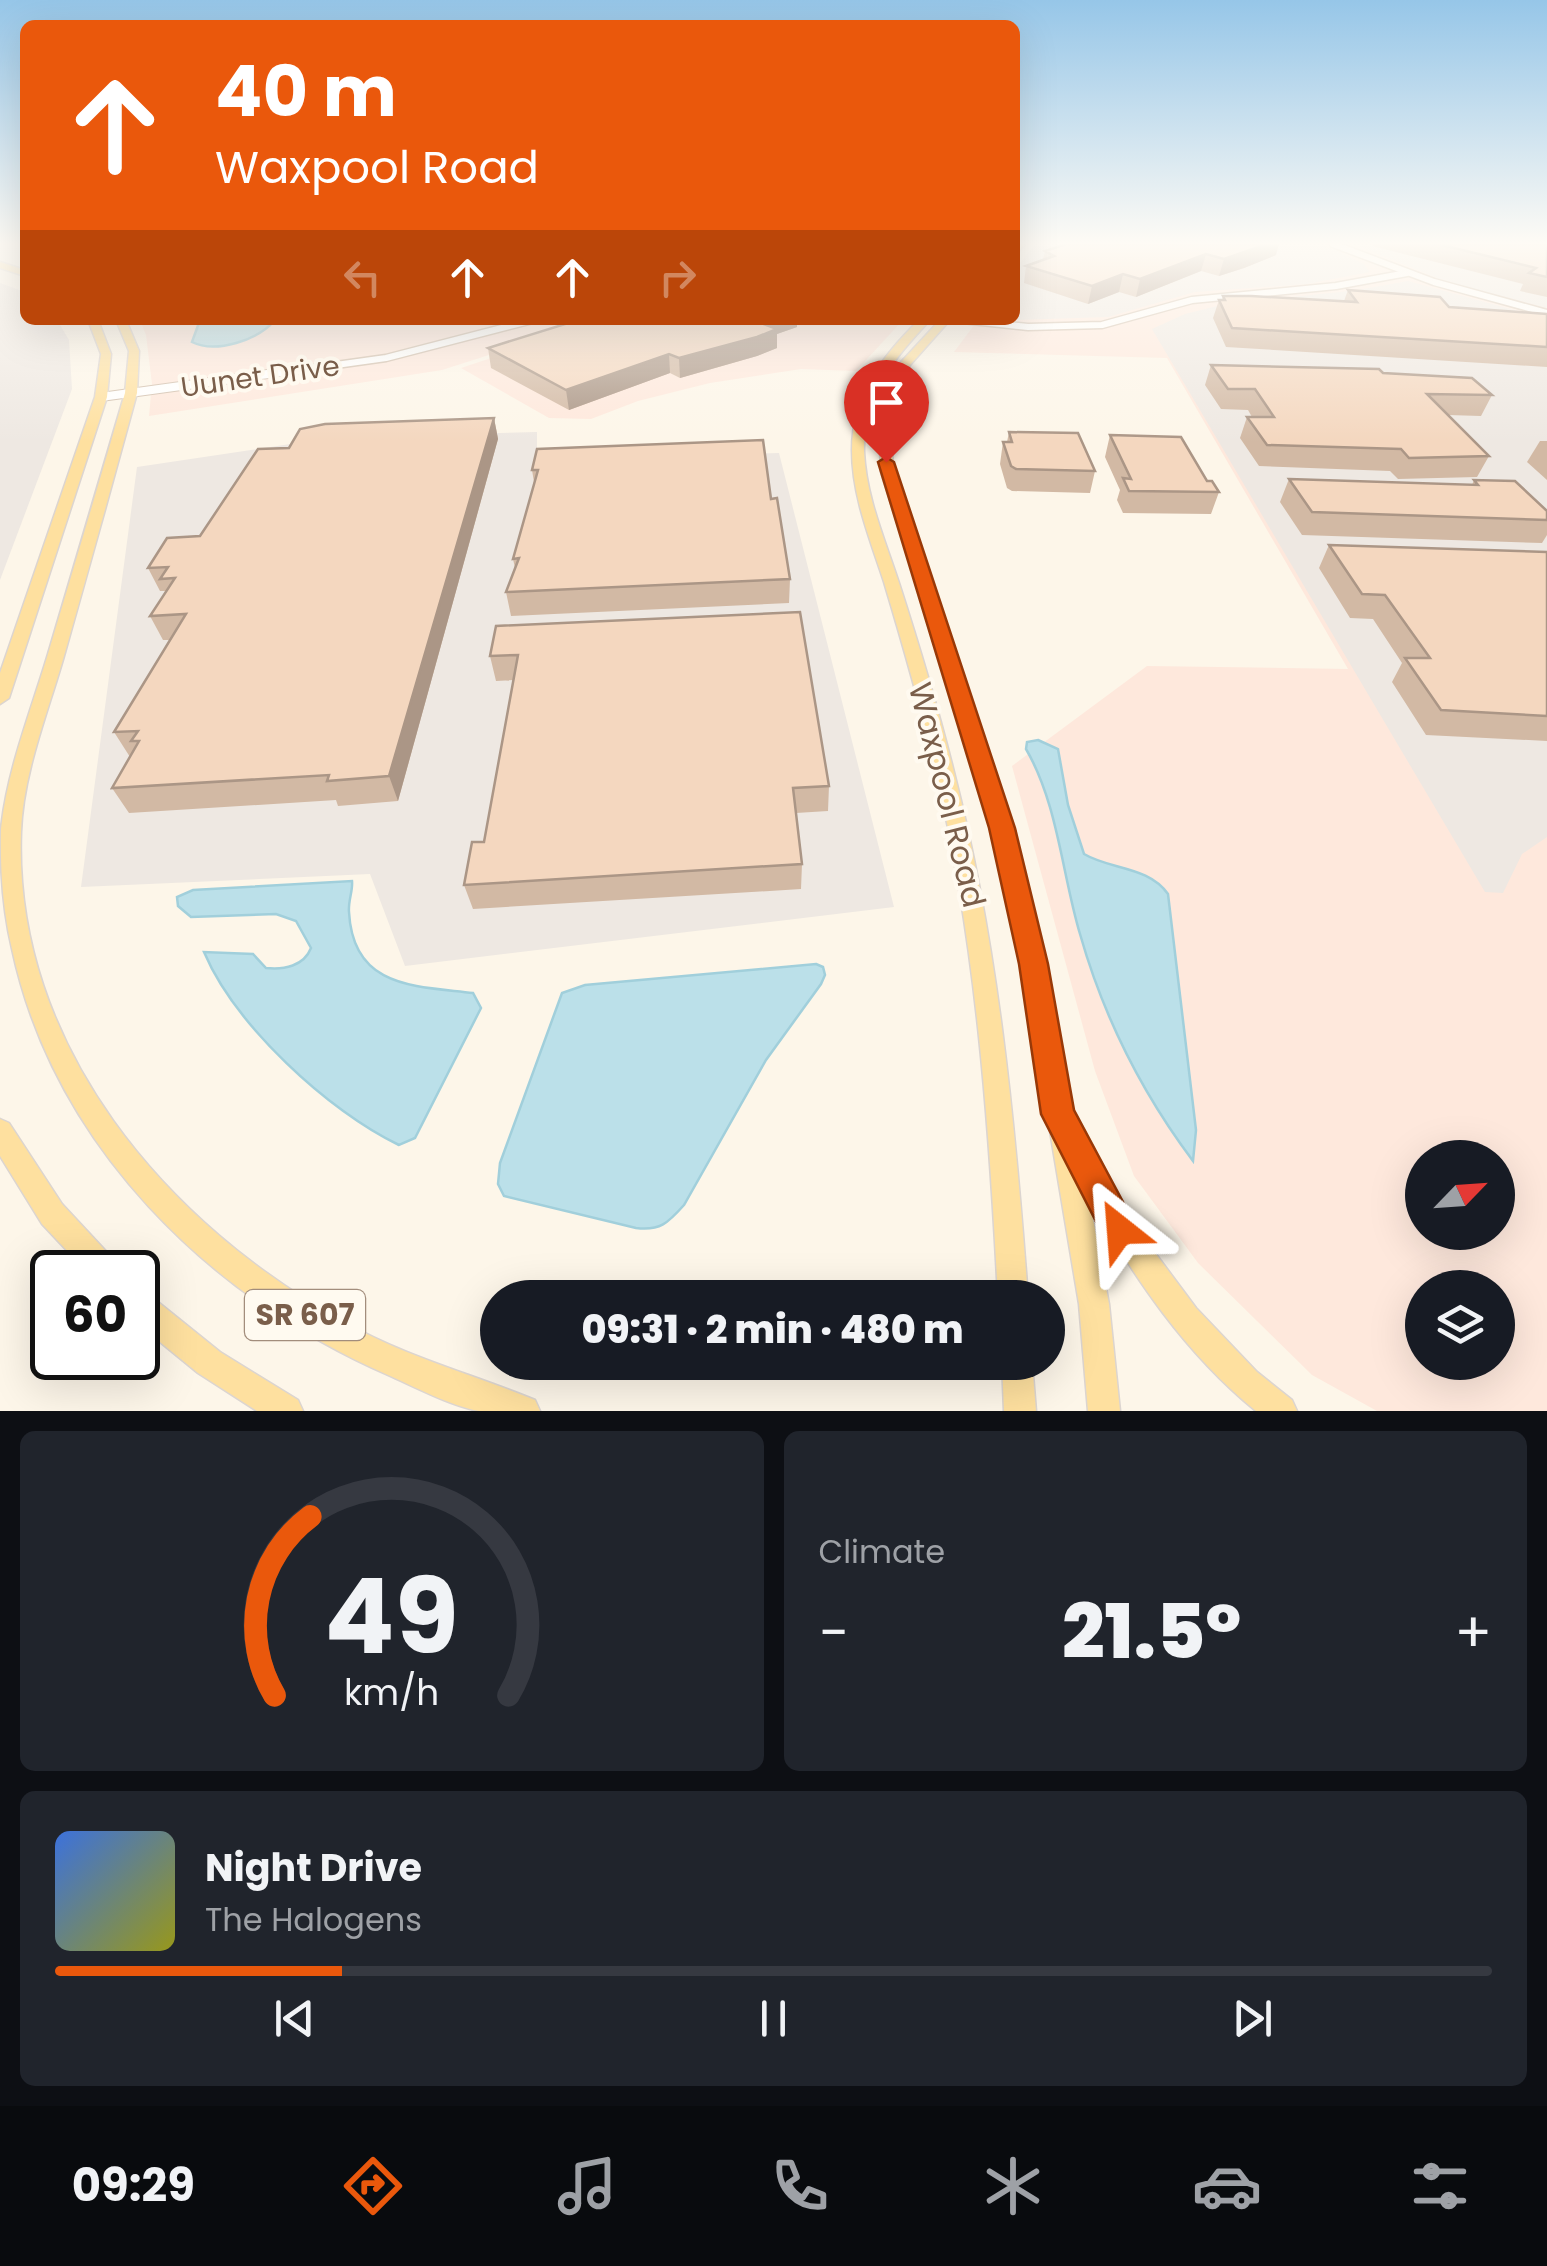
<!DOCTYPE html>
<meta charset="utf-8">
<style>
body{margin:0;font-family:Poppins,sans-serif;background:#20242c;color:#f1f3f6;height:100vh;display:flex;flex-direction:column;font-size:38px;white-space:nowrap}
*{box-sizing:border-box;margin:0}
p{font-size:32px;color:#9ea1a6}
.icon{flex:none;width:55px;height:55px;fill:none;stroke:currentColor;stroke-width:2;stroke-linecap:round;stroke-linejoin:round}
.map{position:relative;height:1411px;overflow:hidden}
.panel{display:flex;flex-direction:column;gap:20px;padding:20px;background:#0d0f14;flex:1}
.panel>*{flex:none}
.banner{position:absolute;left:20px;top:20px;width:1000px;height:305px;border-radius:15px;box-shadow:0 10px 40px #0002;background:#ea580c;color:#fff;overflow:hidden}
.needle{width:65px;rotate:65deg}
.tools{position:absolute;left:1405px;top:1140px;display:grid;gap:20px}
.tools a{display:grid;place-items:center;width:110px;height:110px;border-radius:50%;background:#171b24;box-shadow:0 10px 40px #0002;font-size:50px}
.speed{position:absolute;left:30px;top:1250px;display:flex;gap:20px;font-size:50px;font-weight:700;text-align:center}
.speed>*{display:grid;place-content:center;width:130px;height:130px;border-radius:50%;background:#171b24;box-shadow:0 10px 40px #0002;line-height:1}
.speed .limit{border:5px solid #111;border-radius:15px;background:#fff;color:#111}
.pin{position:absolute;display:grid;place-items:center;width:85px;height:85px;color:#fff;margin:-102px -42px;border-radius:50% 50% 50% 0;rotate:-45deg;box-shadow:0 0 10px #0007}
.pin .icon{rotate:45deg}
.me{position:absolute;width:110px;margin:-55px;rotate:332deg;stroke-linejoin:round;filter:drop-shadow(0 0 8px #0008)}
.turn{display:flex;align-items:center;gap:35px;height:210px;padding:0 30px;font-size:45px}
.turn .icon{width:130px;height:130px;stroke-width:2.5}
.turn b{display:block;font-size:70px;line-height:85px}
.lanes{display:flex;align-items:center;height:95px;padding:0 30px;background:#0003;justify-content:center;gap:50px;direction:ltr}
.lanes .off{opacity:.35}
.big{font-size:75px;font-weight:800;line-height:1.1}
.panel .widget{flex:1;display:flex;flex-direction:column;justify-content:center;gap:15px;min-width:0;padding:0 35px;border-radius:15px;background:#20242c}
.panel .dial{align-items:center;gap:0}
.dial svg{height:260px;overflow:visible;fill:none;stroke:#363941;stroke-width:7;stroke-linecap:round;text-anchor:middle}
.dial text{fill:#f1f3f6;stroke:none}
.song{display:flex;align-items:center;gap:30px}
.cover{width:120px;height:120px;border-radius:15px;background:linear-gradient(135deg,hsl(220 70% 55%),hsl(60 70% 35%))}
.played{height:10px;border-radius:5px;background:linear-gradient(90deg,#ea580c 20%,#363941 20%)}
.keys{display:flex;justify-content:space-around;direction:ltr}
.heat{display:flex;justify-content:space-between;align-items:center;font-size:55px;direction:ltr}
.panel .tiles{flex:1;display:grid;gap:20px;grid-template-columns:1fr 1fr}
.widget:last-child{grid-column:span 2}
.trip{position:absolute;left:480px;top:1280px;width:585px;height:100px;border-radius:50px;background:#171b24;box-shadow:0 10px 40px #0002;font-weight:800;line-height:100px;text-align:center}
.tabs{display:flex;height:160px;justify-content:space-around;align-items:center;background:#090b0e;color:#9ea1a6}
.tabs .icon{width:70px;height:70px}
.tabs .on{color:#ea580c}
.tabs b{font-size:45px;color:#f1f3f6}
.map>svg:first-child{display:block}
.commercial{fill:#fee8dc;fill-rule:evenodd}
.industrial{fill:#eee8e2}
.water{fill:#bbe0e9;stroke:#a1cfdb;stroke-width:2.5}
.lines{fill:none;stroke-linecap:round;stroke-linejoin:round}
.minor-far1-casing{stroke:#d1bfad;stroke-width:9}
.minor-casing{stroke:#d1bfad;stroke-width:10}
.primary-casing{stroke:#dcd5d0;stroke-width:3}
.minor-far1{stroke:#fff;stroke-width:6}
.minor{stroke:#fff;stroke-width:8}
.primary{fill:#fee09f;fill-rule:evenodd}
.wall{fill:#d2b9a4}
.shaded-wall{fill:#ab9686}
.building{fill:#f4d7bf;stroke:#ab9686;stroke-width:2.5}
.route{fill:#ea580c;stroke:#983908;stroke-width:2.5}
.labels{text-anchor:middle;stroke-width:8;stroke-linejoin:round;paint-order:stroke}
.far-street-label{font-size:28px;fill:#7a5e4a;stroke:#fffaf0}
.shield{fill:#fffaf0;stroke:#a28d7c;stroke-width:2.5}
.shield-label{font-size:30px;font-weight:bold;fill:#7a5e4a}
.street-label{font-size:32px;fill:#7a5e4a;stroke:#fffaf0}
</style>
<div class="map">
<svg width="1547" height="1411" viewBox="0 0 1547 1411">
<rect width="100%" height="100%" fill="#fdf6e9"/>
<g class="commercial">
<path d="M1035 244H1547V1411H1377L1312 1375 1198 1263 1134 1176 1095 1071 1012 766 1147 666 1348 669 1167 358 954 352 978 320H1015V270ZM1422 1158H1498V1232H1422ZM1422 1288H1498V1362H1422Z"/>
<path d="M140 320H598L442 370 149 416 152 384 146 335Z"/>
<path d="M606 320H903L856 371 801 369 710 383 638 401 591 419 549 418 461 368Z"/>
</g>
<g class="industrial">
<path d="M1035 244H1323L1364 264 1370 272 1307 284 1195 292 1108 317 1015 320V270Z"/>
<path d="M1353 244H1547V308L1447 282Z"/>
<path d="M1408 281 1547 319V837L1522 854 1503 893 1485 892 1152 329 1185 314 1225 304 1358 290Z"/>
<path d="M0 283 25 292V320H57L69 340 72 389 0 580Z"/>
<path d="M537 432V461L779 453 894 907 405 966 370 874 81 887 137 467 337 437Z"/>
</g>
<g class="water">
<path d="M200 320H275C258 340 216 354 192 342Z"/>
<path d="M1038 740 1058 749 1068 805 1084 854C1111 870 1148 866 1168 894L1196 1130 1193 1161C1142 1093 1103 1015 1080 934 1062 874 1058 804 1026 749L1027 742Z"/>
<path d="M352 881C353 891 348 901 349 912 353 989 416 986 473 993L481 1008 415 1138 399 1145C328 1111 235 1025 204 952L253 954 266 968C284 970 304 966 311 948L296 921 276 914 191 917 178 906 177 897 193 890Z"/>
<path d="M816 964 823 967 825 975 821 984 766 1060 684 1205C668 1223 660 1231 636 1228L504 1196 498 1184 500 1163 562 993 585 985Z"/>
</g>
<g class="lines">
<g class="minor-far1-casing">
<g id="minor-far1">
<path d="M1333 244 1434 282 1547 313"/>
<path d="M963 320 1028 327 1102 325 1192 300 1336 286 1407 273"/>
<path d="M286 372 386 358 533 320"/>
</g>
</g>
<g class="minor-casing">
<path id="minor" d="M101 397 304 369"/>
</g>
<g class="primary-casing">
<g id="primary">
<path d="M1017 244H1025L1015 256Z"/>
<path d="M0 262 25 270V276L0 268Z"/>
<path d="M88 320H98L111 354 107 397 9 698 0 704V673L95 397 101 354Z"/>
<path d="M116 320H126L139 351 137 393C113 481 89 568 64 656 48 712 23 773 21 832 13 1046 167 1225 346 1323 406 1357 472 1374 535 1400L540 1411C521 1411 498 1411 479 1411 451 1406 415 1387 388 1375 209 1297 54 1145 12 949 3 911 0 869 1 829 7 770 31 711 48 654 74 567 100 480 125 393L129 351Z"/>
<path d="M919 320H930C894 359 863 394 864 451 866 497 885 540 899 583 919 645 938 708 954 772 998 944 1015 1121 1028 1298H998C989 1121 976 945 936 772 921 708 903 645 884 582 870 539 852 496 852 450 852 396 882 356 919 320Z"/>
<path d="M940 320H950L910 365 899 389 891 425 893 472 983 735 1024 878 1075 1122 1144 1238 1196 1308 1257 1372 1292 1400 1297 1411H1256C1185 1353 1134 1278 1089 1198L1109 1304 1120 1411H1088L1079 1304 1022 964 1004 878 965 735 881 472 879 425 887 389 901 362Z"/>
<path d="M0 1119 9 1123 62 1204 116 1262 120 1272H87L42 1224 0 1156Z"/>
<path d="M138 1289 148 1294 220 1352 298 1400 303 1411H257L198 1373 138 1324Z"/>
<path d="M1002 1362H1032L1036 1411H1004Z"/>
</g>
</g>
<use href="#minor-far1" class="minor-far1"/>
<use href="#minor" class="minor"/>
<use href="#primary" class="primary"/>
</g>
<g class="wall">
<path d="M1373 244H1547V297L1520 291 1523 284 1372 246Z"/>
<path d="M1045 251 1276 255 1244 268 1219 276 1201 271 1136 297 1119 292 1088 304 1024 283 1026 266 1043 260Z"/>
<path d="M1348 290 1449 307 1547 314V367L1226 347 1213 318 1219 300H1222L1223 296 1344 301Z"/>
<path d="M600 323 797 327 777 334V348L757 356 680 378 670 373 569 410 491 368 488 348Z"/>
<path d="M1211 365 1383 373 1492 395 1481 416 1448 415 1489 456 1477 477 1398 479 1390 471 1259 466 1240 438 1247 417H1252L1248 410 1221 409 1205 385Z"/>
<path d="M494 418 498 439 398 801 338 806 336 800 129 813 112 788 130 757 114 732 171 640H163L150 616 166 591H160L148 568 200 536 289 448Z"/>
<path d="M1009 432 1095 471 1090 493 1012 491 1007 488 1000 464 1003 442H1007Z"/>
<path d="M1110 435 1207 481 1219 492 1211 514 1123 513 1117 500 1120 490 1105 457Z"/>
<path d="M1540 441H1547V480L1527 462Z"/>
<path d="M532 470 771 499 790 579 789 603 511 616 506 592 515 568 513 559 534 482Z"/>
<path d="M1289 479 1472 485 1474 480 1547 511V535L1542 543 1302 535 1280 502Z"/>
<path d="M1329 545 1547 552V741L1426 735 1392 682 1402 663 1373 619 1350 618 1319 568Z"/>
<path d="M496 626 829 786 828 811 796 813 802 864 801 889 473 909 464 885 484 842 514 680 496 681 490 656Z"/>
</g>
<g class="shaded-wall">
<path d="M1267 244H1279L1276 255 1244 268 1219 276 1224 259Z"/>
<path d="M1206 254 1201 271 1136 297 1140 279Z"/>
<path d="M1123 274 1119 292 1088 304 1092 286Z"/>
<path d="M764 320H797V327L777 334V348L757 356 680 378 679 358Z"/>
<path d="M669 354 670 373 569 410 566 390Z"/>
<path d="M494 418 498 439 398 801 389 776Z"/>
</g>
<g class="building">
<path d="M1066 244H1267L1224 259 1206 254 1140 279 1123 274 1092 286 1026 266 1054 256 1045 251Z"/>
<path d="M1438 244H1547V277L1529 273 1536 268Z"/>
<path d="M1348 290 1440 297 1449 307 1547 314V347L1232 328 1219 300H1225L1223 296H1251L1357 302Z"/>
<path d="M578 320H594L600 323 610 320H764L758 322 777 329 757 337 679 358 669 354 566 390 488 348Z"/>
<path d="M1211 365 1379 369 1383 373 1472 378 1492 395 1427 394 1489 456 1409 458 1401 449 1267 445 1247 417H1274L1255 389H1228Z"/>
<path d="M494 418 389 776 327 781 329 775 112 788 139 741H131L138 731 114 732 186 614 150 616 175 578 160 579 168 567 148 568 167 538 200 536 258 449 289 448 300 429 325 424Z"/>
<path d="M1009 432 1078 433 1095 471 1016 469 1011 466 1003 442H1012Z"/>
<path d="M1110 435 1181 437 1207 481H1212L1219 492 1129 491 1123 478 1131 479Z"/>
<path d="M763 440 771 499 777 498 790 579 506 592 519 558 513 559 538 470H532L537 449Z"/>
<path d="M1289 479 1478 485 1474 480 1515 481 1547 511V520L1312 512Z"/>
<path d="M1329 545 1547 552V716L1441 710 1405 658H1430L1385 595 1362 594Z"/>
<path d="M800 612 829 786 793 788 802 864 464 885 472 842H484L518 655 490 656 496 626Z"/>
</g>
<linearGradient id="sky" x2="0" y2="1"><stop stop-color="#96c6e8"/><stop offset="0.55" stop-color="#fefbf5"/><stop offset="1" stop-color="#fefbf5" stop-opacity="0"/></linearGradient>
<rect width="1547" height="442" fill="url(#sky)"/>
<path class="route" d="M886 457 894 462 1015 828 1048 964 1074 1110 1138 1230 1132 1243 1120 1248 1107 1243 1041 1114 1019 964 989 828 878 462Z"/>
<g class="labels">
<g class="far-street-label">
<text transform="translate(260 376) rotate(-8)" y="10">Uunet Drive</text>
</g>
<rect class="shield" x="245" y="1290" width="120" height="50" rx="8"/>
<g class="shield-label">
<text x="305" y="1325">SR 607</text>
</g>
<g class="street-label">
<text transform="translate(947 795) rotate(76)" y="11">Waxpool Road</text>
</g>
</g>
</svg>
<div class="tools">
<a><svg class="needle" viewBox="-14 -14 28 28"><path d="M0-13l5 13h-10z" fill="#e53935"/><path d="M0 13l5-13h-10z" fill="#9ea1a6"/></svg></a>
<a><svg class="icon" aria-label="layers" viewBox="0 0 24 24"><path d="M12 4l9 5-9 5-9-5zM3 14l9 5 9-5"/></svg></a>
</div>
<div class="speed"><div class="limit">60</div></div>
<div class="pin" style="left:886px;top:462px;background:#d93025"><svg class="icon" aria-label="arrive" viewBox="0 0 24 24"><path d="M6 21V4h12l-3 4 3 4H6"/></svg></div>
<svg class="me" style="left:1120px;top:1230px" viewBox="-20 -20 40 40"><path d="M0-17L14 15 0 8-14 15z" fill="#ea580c" stroke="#fff" stroke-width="4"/></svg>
<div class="trip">09:31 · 2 min · 480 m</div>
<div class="banner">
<div class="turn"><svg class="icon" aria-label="ahead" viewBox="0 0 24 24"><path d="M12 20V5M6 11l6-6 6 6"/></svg><div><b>40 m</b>Waxpool Road</div></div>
<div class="lanes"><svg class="icon off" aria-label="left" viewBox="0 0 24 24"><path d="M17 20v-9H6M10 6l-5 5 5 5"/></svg><svg class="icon" aria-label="ahead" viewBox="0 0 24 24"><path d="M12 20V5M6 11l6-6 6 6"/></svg><svg class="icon" aria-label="ahead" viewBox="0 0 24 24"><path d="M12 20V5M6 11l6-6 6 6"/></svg><svg class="icon off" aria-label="right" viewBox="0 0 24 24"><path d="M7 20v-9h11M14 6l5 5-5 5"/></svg></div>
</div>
</div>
<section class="panel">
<div class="tiles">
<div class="widget dial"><svg viewBox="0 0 100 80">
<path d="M14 69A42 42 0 1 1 86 69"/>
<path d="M14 69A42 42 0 0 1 25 14" stroke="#ea580c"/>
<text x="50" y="56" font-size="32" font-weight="700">49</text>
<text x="50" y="72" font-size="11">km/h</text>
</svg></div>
<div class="widget"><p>Climate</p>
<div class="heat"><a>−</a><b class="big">21.5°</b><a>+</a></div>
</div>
<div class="widget">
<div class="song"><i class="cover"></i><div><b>Night Drive</b><p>The Halogens</p></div></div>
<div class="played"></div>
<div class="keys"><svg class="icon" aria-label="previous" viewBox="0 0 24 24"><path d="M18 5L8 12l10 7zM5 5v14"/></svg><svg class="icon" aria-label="pause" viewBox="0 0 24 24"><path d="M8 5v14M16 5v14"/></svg><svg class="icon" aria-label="next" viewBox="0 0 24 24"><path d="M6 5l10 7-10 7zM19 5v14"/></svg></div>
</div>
</div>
</section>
<nav class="tabs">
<b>09:29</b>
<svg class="icon on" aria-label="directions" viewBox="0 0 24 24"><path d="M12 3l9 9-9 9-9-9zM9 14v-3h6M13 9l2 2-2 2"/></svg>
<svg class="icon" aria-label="music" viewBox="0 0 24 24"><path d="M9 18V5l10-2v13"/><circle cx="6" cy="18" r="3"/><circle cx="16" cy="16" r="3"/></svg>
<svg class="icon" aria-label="phone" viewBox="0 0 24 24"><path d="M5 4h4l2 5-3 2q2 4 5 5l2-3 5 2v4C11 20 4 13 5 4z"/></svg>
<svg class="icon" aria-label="climate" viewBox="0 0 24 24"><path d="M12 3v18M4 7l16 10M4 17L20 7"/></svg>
<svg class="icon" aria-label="car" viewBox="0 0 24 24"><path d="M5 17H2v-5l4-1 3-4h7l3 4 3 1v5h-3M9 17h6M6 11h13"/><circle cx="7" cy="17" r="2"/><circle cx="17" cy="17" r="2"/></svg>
<svg class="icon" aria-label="filters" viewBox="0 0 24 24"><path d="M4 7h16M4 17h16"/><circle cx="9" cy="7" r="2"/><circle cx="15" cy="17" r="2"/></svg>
</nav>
